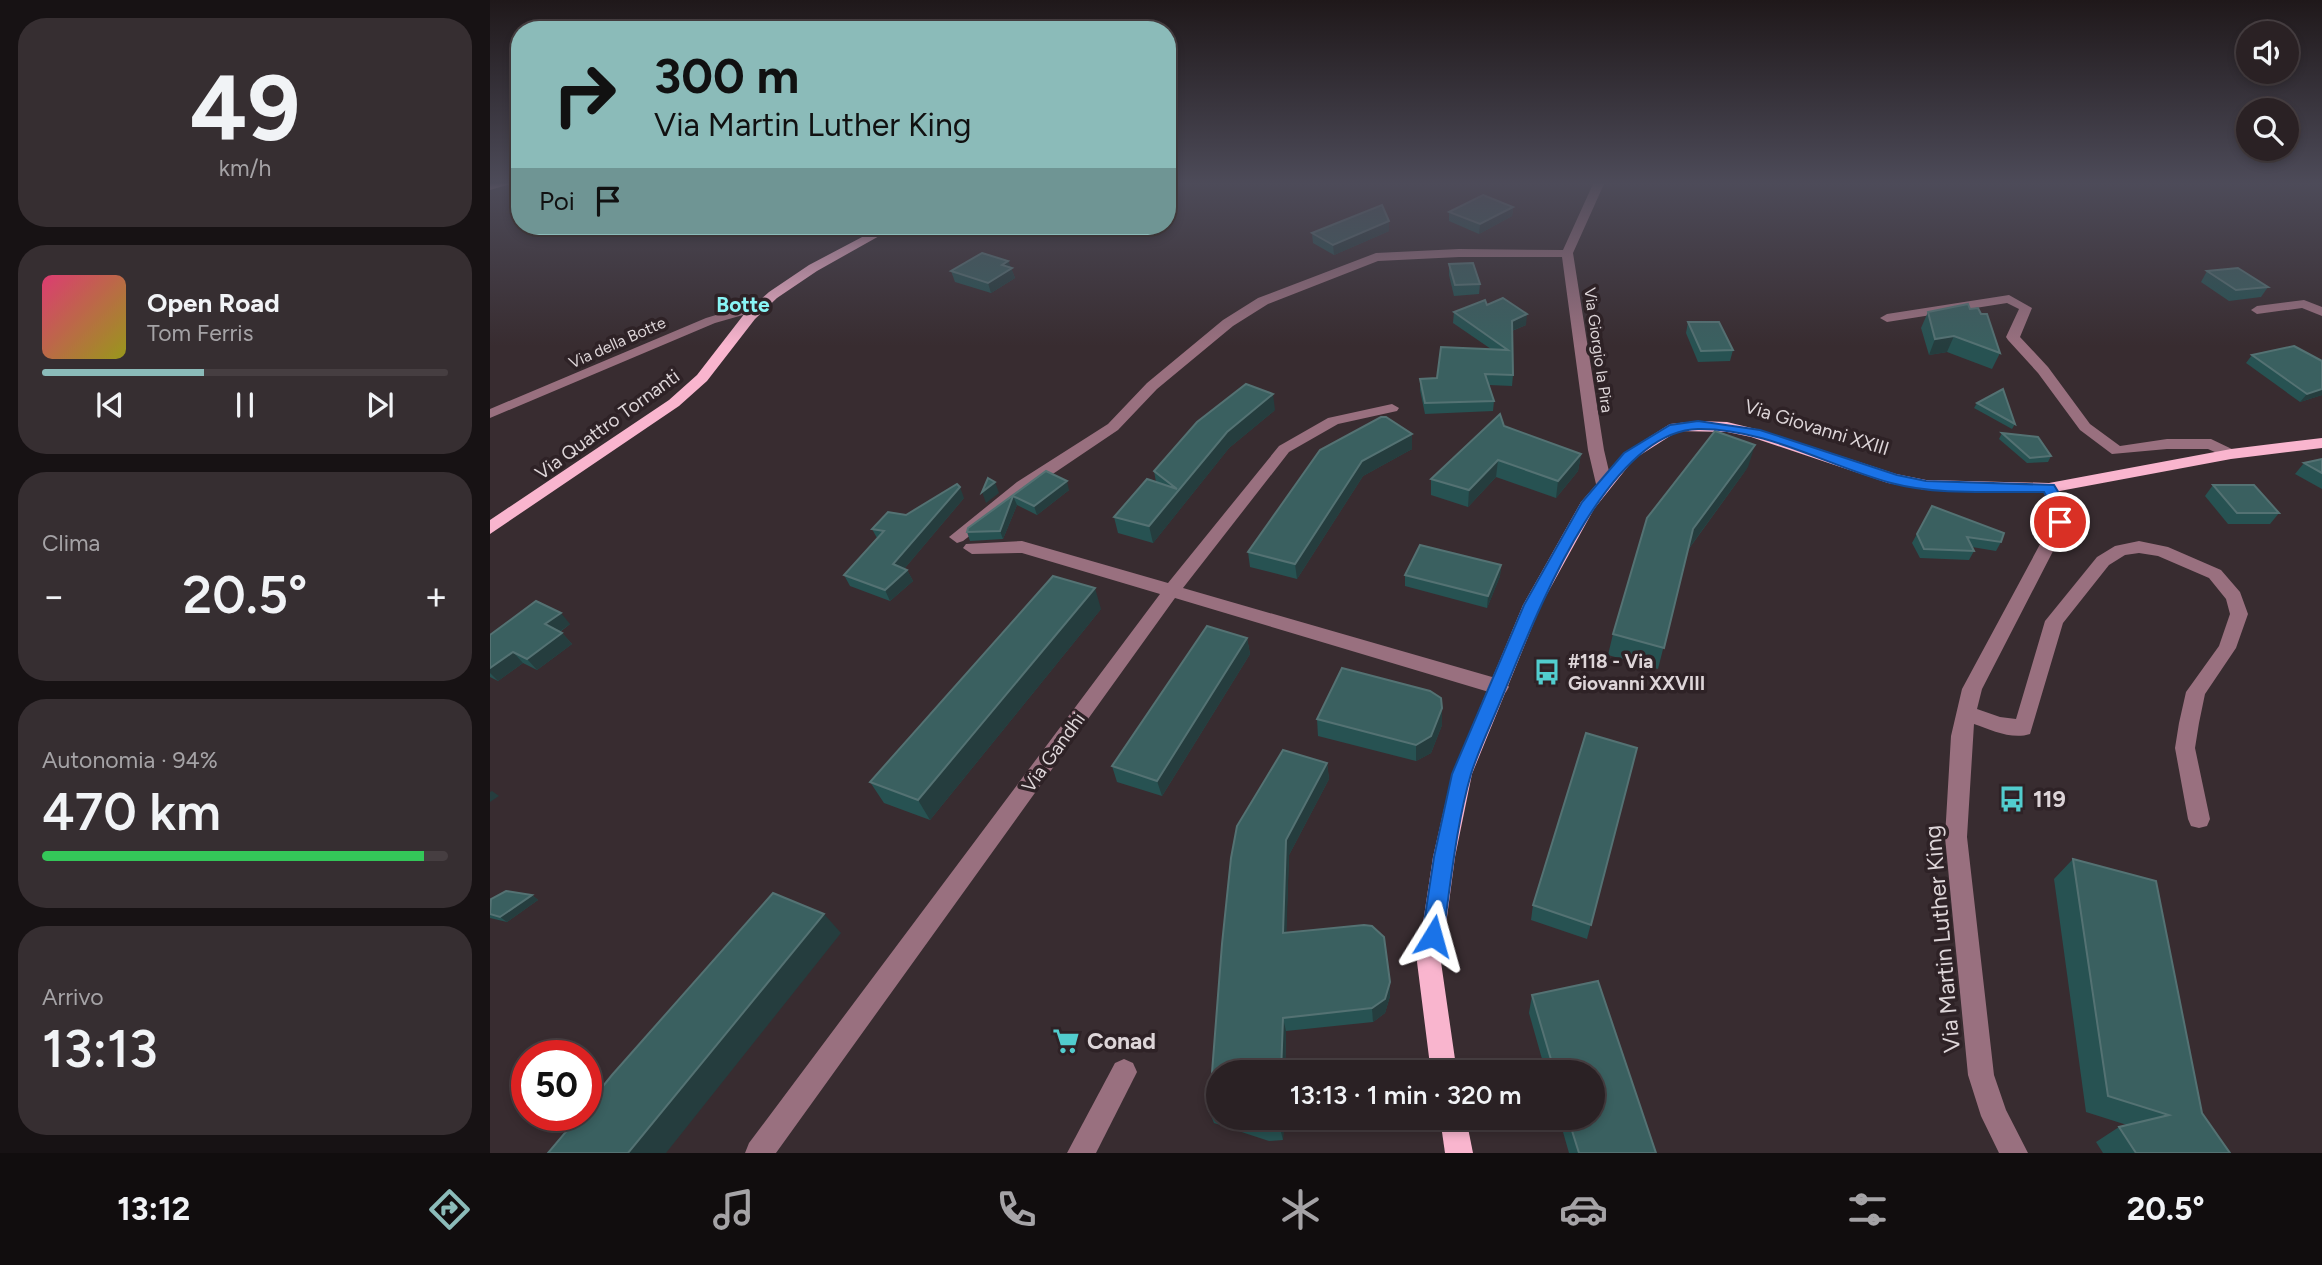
<!DOCTYPE html>
<html lang="it">
<meta charset="utf-8">
<style>
body{margin:0;font-family:Figtree,sans-serif;background:#362e31;color:#f1f3f6;height:100vh;display:flex;flex-direction:column;font-size:26px;white-space:nowrap}
*{box-sizing:border-box;margin:0}
p{font-size:23px;color:#a5a3a6}
.icon{flex:none;width:38px;height:38px;fill:none;stroke:currentColor;stroke-width:2;stroke-linecap:round;stroke-linejoin:round}
.map{position:relative;flex:1;overflow:hidden}
.drawer{display:flex;flex-direction:column;gap:18px;padding:18px;background:#171214;width:490px}
.drawer>*{flex:none}
.banner{position:absolute;left:21px;top:21px;width:665px;height:214px;border-radius:28px;box-shadow:0 4px 10px #0003,0 0 0 2px #463e41;background:#8bbbb9;color:#111;overflow:hidden}
.buttons{position:absolute;left:1746px;top:21px;display:grid;gap:14px}
.buttons a{display:grid;place-items:center;width:63px;height:63px;border-radius:50%;background:#2a2124;box-shadow:0 4px 10px #0003,0 0 0 2px #463e41;font-size:35px}
.speed{position:absolute;left:21px;top:1040px;display:flex;gap:14px;font-size:35px;font-weight:700;text-align:center}
.speed>*{display:grid;place-content:center;width:91px;height:91px;border-radius:50%;background:#2a2124;box-shadow:0 4px 10px #0003,0 0 0 2px #463e41;line-height:1}
.speed .limit{border:10px solid #d22;background:#fff;color:#111}
.pin{position:absolute;display:grid;place-items:center;width:60px;height:60px;color:#fff;margin:-30px;border:4px solid #fff;border-radius:50%;box-shadow:0 2px 7px #0007}
.me{position:absolute;width:77px;margin:-38px;rotate:8deg;stroke-linejoin:round;filter:drop-shadow(0 0 5px #0008)}
.turn{display:flex;align-items:center;gap:24px;height:147px;padding:0 28px;font-size:32px}
.turn .icon{width:91px;height:91px;stroke-width:2.5}
.turn b{display:block;font-size:49px;line-height:60px}
.then{display:flex;align-items:center;height:66px;padding:0 28px;background:#0003;gap:14px;font-size:26px}
.big{font-size:52px;font-weight:600;line-height:1.1}
.drawer .card{flex:1;display:flex;flex-direction:column;justify-content:center;gap:10px;min-width:0;padding:0 24px;border-radius:28px;background:#362e31}
.drawer .dial{align-items:center;gap:0}
.dial b{font-size:91px;line-height:1}
.song{display:flex;align-items:center;gap:21px}
.cover{width:84px;height:84px;border-radius:10px;background:linear-gradient(135deg,hsl(340 70% 55%),hsl(60 70% 35%))}
.played{height:7px;border-radius:4px;background:linear-gradient(90deg,#8bbbb9 40%,#463e41 40%)}
.keys{display:flex;justify-content:space-around;direction:ltr}
.heat{display:flex;justify-content:space-between;align-items:center;font-size:38px;direction:ltr}
.charge{height:10px;border-radius:5px;background:linear-gradient(90deg,#34c759 94%,#463e41 0)}
.trip{position:absolute;left:716px;top:1060px;width:399px;height:70px;border-radius:35px;background:#2a2124;box-shadow:0 4px 10px #0003,0 0 0 2px #463e41;font-weight:600;line-height:70px;text-align:center}
.menu{display:flex;height:112px;justify-content:space-around;align-items:center;background:#110d0e;color:#a5a3a6}
.menu .icon{width:49px;height:49px}
.menu .current{color:#8bbbb9}
.menu b{font-size:32px;color:#f1f3f6}
main{display:flex;flex:1;min-height:0}
.map>svg:first-child{display:block}
.lines{fill:none;stroke-linecap:round;stroke-linejoin:round}
.minor{fill:#99707f;fill-rule:evenodd}
.major{fill:#f9b5ce;fill-rule:evenodd}
.wall{fill:#275252}
.shaded-wall{fill:#253d3e}
.building{fill:#3a6060;stroke:#547273;stroke-width:2}
.route{fill:#1a73e8;stroke:#114b97;stroke-width:2}
.labels{text-anchor:middle;stroke-width:7;stroke-linejoin:round;paint-order:stroke}
.far-street-label{font-size:16px;fill:#ddd5d8;stroke:#2e2226}
.street-label{font-size:19px;fill:#ddd5d8;stroke:#2e2226}
.poi-label{font-size:19px;font-weight:bold;fill:#ddd5d8;stroke:#2e2226;text-anchor:start}
.far-district-label{font-size:21px;font-weight:bold;fill:#89f5f6;stroke:#2e2226}
.near-poi-label{font-size:23px;font-weight:bold;fill:#ddd5d8;stroke:#2e2226;text-anchor:start}
.near-street-label{font-size:23px;fill:#ddd5d8;stroke:#2e2226}
</style>
<main>
<section class="drawer">
<div class="card dial"><b>49</b><p>km/h</p></div>
<div class="card">
<div class="song"><i class="cover"></i><div><b>Open Road</b><p>Tom Ferris</p></div></div>
<div class="played"></div>
<div class="keys"><svg class="icon" aria-label="previous" viewBox="0 0 24 24"><path d="M18 5L8 12l10 7zM5 5v14"/></svg><svg class="icon" aria-label="pause" viewBox="0 0 24 24"><path d="M8 5v14M16 5v14"/></svg><svg class="icon" aria-label="next" viewBox="0 0 24 24"><path d="M6 5l10 7-10 7zM19 5v14"/></svg></div>
</div>
<div class="card"><p>Clima</p>
<div class="heat"><a>−</a><b class="big">20.5°</b><a>+</a></div>
</div>
<div class="card"><p>Autonomia · 94%</p><b class="big">470 km</b><div class="charge"></div></div>
<div class="card"><p>Arrivo</p><b class="big">13:13</b></div>
</section>
<div class="map">
<svg width="1832" height="1153" viewBox="0 0 1832 1153">
<rect width="100%" height="100%" fill="#382c30"/>
<g class="lines">
<g class="minor">
<path d="M1103 184H1114L1083 253 1114 450 1122 484 1120 488H1108L1106 484 1098 450 1072 257H969L888 261 778 304 743 326 667 389 628 430 539 490 473 541 467 543 459 537 527 482 618 424 657 383 733 320 768 298 886 253 969 249 1073 250Z"/>
<path d="M1519 295 1542 308 1530 337 1558 367 1600 424 1630 446 1677 439H1721L1746 451 1749 454 1746 457H1736L1718 449H1677L1622 454 1590 430 1548 373 1518 340 1516 337 1529 309 1517 303 1397 322 1390 318 1397 314Z"/>
<path d="M1814 300 1832 307V316L1812 308 1767 314 1761 310 1767 306Z"/>
<path d="M269 302 274 303V309L225 323 0 418V409L216 318Z"/>
<path d="M902 404 909 408 907 411 848 424 799 452 693 588 1009 679 1016 682 1019 687 1016 692 1009 695 685 598 286 1153H255L259 1143 670 594 532 553 482 554 473 548 476 544 532 541 678 583 789 446 838 418Z"/>
<path d="M1559 483 1565 484 1578 508V522L1492 689 1487 709 1510 717 1526 719 1555 621 1607 557 1625 546 1649 541 1678 547 1731 570 1750 592 1758 614 1746 648 1715 694 1709 723 1705 748 1720 819 1717 826 1709 828 1701 826 1698 819 1685 748 1689 723 1696 692 1729 646 1740 614 1736 599 1719 578 1668 556 1649 553 1635 555 1619 565 1573 623 1540 734C1522 740 1501 730 1484 724L1477 837 1504 1075 1516 1110 1538 1153H1509L1491 1116 1478 1075 1455 837 1461 736 1472 689 1562 522V508L1551 488Z"/>
<path d="M634 1059 643 1063 647 1072 606 1153H577L625 1063Z"/>
</g>
<g class="major">
<path d="M0 184H20L0 190Z"/>
<path d="M393 226H407L327 271 287 298 265 319 217 381 189 406 0 534V520L179 400 207 375 255 313 279 292 319 265Z"/>
<path d="M1208 421 1237 422 1270 430 1406 474 1436 480 1559 483 1741 449 1832 438V448L1741 459 1559 493 1436 490 1398 483 1261 437 1237 432 1188 431 1144 459 1104 509 1051 605 982 774 965 857 951 962 967 1073H941L927 962 943 857 962 774 1033 605 1091 502 1134 453 1180 424Z"/>
<path d="M950 1118H976L983 1153H955Z"/>
</g>
</g>
<g class="wall">
<path d="M1023 207 1022 216 989 234 959 221V212Z"/>
<path d="M899 221V231L844 255 823 243 822 233Z"/>
<path d="M518 261 525 278 501 293 465 282 461 271Z"/>
<path d="M959 264 990 284 989 294 964 296 959 275Z"/>
<path d="M1717 271 1778 287 1771 297 1739 301 1711 282Z"/>
<path d="M997 305 1036 325 1022 331 1023 375 1022 386 999 385 1004 401 1003 411 935 414 930 390V379L947 378 1001 349 963 323 964 312Z"/>
<path d="M1480 309 1510 353 1502 369 1457 352 1439 355 1431 328 1438 312Z"/>
<path d="M1198 322 1243 350 1240 361 1208 362 1196 333Z"/>
<path d="M1762 355 1832 395 1810 402 1756 363Z"/>
<path d="M1487 403 1525 424 1522 429 1484 408Z"/>
<path d="M785 410 739 448 663 543 628 533 624 517 666 482 664 471Z"/>
<path d="M1014 426 1091 454 1088 471 1066 498 1006 477 978 507 941 495V479Z"/>
<path d="M1512 433 1561 456 1558 462 1537 463 1509 439Z"/>
<path d="M922 434V449L873 476 807 579 760 567 758 552Z"/>
<path d="M1832 459V489L1805 474 1814 463Z"/>
<path d="M1258 467 1198 550 1168 669 1118 655 1123 634Z"/>
<path d="M556 471 579 490 547 515 527 505 513 539 480 541 477 532Z"/>
<path d="M1723 485 1789 513 1780 524H1738L1715 496Z"/>
<path d="M474 498 414 569 417 570 423 581 400 601 360 586 354 575 387 538 382 529Z"/>
<path d="M1442 506 1511 542 1506 551 1482 547 1484 551 1479 560 1430 558 1422 543Z"/>
<path d="M1011 565 1010 576 997 608 915 586V575Z"/>
<path d="M611 609 440 820 394 803 380 782Z"/>
<path d="M80 624 70 632 72 633 82 644 47 670 33 663 8 681 0 677V635Z"/>
<path d="M757 638 760 654 672 796 627 782 622 766Z"/>
<path d="M827 719 952 725 941 753 926 761 828 736Z"/>
<path d="M1147 748 1097 939 1041 920 1043 905Z"/>
<path d="M837 763 839 779 799 855 796 933 900 996 895 1013 883 1022 796 1031 795 1073H728V1118H794L793 1140 779 1141 724 1123 719 1111 732 944Z"/>
<path d="M1583 859 1712 1113 1740 1153H1613L1606 1142 1629 1127 1637 1125 1596 1112 1564 879Z"/>
<path d="M42 895 48 900 17 922 0 918V914Z"/>
<path d="M1042 995 1166 1153H1079L1069 1118H1102V1073H1056L1039 1013Z"/>
</g>
<g class="shaded-wall">
<path d="M1023 207 1022 216 989 234 990 224Z"/>
<path d="M899 221V231L844 255 843 245Z"/>
<path d="M518 261 525 278 501 293 498 283 512 265Z"/>
<path d="M1037 314 1036 325 1021 331 1022 321Z"/>
<path d="M1464 336 1457 352 1439 355 1445 339Z"/>
<path d="M1832 389V395L1810 402 1817 394Z"/>
<path d="M783 394 785 410 739 448 663 543 659 526 737 432Z"/>
<path d="M922 434V449L873 476 807 579 805 564 872 461Z"/>
<path d="M1265 445 1258 467 1197 551 1203 529Z"/>
<path d="M1091 454 1088 471 1066 498 1068 481Z"/>
<path d="M1008 460 1006 477 978 507 979 490Z"/>
<path d="M577 481 579 490 547 515 544 506Z"/>
<path d="M505 482 509 493 496 503 492 492Z"/>
<path d="M470 487 474 498 409 575 403 564Z"/>
<path d="M523 496 527 505 513 539 510 531Z"/>
<path d="M1011 565 1010 576 997 608 998 596Z"/>
<path d="M417 570 423 581 400 601 395 590Z"/>
<path d="M605 588 611 609 440 820 428 800Z"/>
<path d="M71 613 80 624 65 635 55 624Z"/>
<path d="M72 633 82 644 47 670 37 659Z"/>
<path d="M757 638 760 654 672 796 667 781Z"/>
<path d="M23 652 33 663 8 681 0 673V668Z"/>
<path d="M952 708V725L941 753 926 761V745Z"/>
<path d="M837 763 839 779 799 855 796 947 793 933 796 840Z"/>
<path d="M2 791 9 796 0 802V792Z"/>
<path d="M42 895 48 900 17 922 10 917Z"/>
<path d="M334 914 351 933 176 1153H138Z"/>
<path d="M900 982V996L895 1013 883 1022 882 1008Z"/>
<path d="M793 1018 796 1031 795 1073H791Z"/>
<path d="M790 1118H794L793 1140 790 1128Z"/>
</g>
<g class="building">
<path d="M993 195 1023 207 990 224 959 212Z"/>
<path d="M892 205 899 221 843 245 822 233Z"/>
<path d="M492 253 518 261 512 265 522 268 498 283 461 271Z"/>
<path d="M983 263 990 284 965 285 959 264Z"/>
<path d="M1748 268 1778 287 1746 290 1717 271Z"/>
<path d="M1013 298 1037 314 1022 321 1023 375 995 374 1004 401 935 403 930 379 947 378 951 347 1018 350 964 312 995 300 997 305Z"/>
<path d="M1478 304 1480 309 1488 308 1491 314H1497L1510 353 1464 336 1445 339 1438 312Z"/>
<path d="M1198 322H1229L1243 350 1211 351Z"/>
<path d="M1804 346 1832 361V389L1817 394 1762 355Z"/>
<path d="M756 384 783 394 737 432 659 526 624 517 657 479 687 489 664 471 707 422Z"/>
<path d="M1513 389 1525 424 1487 403Z"/>
<path d="M1010 414 1014 426 1091 454 1068 481 1008 460 979 490 941 479Z"/>
<path d="M891 417H896L922 434 872 461 805 564 758 552 830 450Z"/>
<path d="M1225 431 1265 445 1203 529 1174 648 1123 634 1157 518Z"/>
<path d="M1512 433 1548 437 1561 456 1540 458Z"/>
<path d="M1832 459V473L1814 463Z"/>
<path d="M556 471 577 481 544 506 523 496 510 531 477 532 478 528Z"/>
<path d="M498 478 505 482 492 492Z"/>
<path d="M467 484 470 487 403 564 417 570 395 590 354 575 394 531 382 529 398 512 416 515Z"/>
<path d="M1723 485H1764L1789 513H1747Z"/>
<path d="M1442 506 1514 533 1511 542 1477 537 1484 551 1434 549 1427 534Z"/>
<path d="M930 545 1011 565 998 596 915 575Z"/>
<path d="M563 576 605 588 428 800 380 782Z"/>
<path d="M46 601 71 613 55 624 72 633 37 659 23 652 0 668V635Z"/>
<path d="M717 626 757 638 667 781 622 766Z"/>
<path d="M852 668 940 691 951 698 952 708 941 736 926 745 827 719Z"/>
<path d="M1096 733 1147 748 1101 925 1043 905Z"/>
<path d="M793 750 837 763 796 840 793 933 874 925 882 926 894 937 900 982 895 999 882 1008 793 1018 791 1073H728V1114L719 1111 732 944 741 858 747 826Z"/>
<path d="M1583 859 1666 881 1712 1113 1740 1153H1646L1629 1127 1679 1115 1618 1096Z"/>
<path d="M16 891 42 895 10 917 0 914 1 899Z"/>
<path d="M283 893 334 914 138 1153H58L90 1115H96V1107L122 1075Z"/>
<path d="M1108 981 1166 1153H1089L1078 1118H1102V1073H1065L1042 995Z"/>
<path d="M740 1118H790V1128L775 1130Z"/>
</g>
<linearGradient id="sky" x2="0" y2="1"><stop stop-color="#1f181a"/><stop offset="0.53" stop-color="#4d4b59"/><stop offset="1" stop-color="#4d4b59" stop-opacity="0"/></linearGradient>
<rect width="1832" height="346" fill="url(#sky)"/>
<path class="route" d="M1208 421 1270 430 1407 475 1436 481 1564 485 1578 508V522L1570 527 1565 525 1563 508 1554 492C1504 491 1450 496 1401 483 1338 466 1275 428 1208 429 1116 431 1045 618 1015 690 1004 718 990 746 981 774 966 826 961 882 953 936L950 943 943 946 935 943 932 936 944 857 962 774 1034 605 1092 502 1134 453 1180 425Z"/>
<defs>
<g id="bus-bare" transform="scale(2.1)"><path d="M-5-6H5V4H4V6H2V4H-2V6H-4V4H-5ZM-3.5-4V0h7V-4ZM-3.5 1.2v1.5H-2V1.2ZM2 1.2v1.5H3.5V1.2Z" fill="#52cdce" stroke="#2e2226" stroke-width="2.5" paint-order="stroke"/></g>
<g id="supermarket-bare" transform="scale(2.1)"><path d="M-6-5.5h2.5l.6 2H6L4.5 2H-2.5L-4.4-4H-6ZM-1.5 3.2a1.3 1.3 0 1 0 .1 0ZM3 3.2a1.3 1.3 0 1 0 .1 0Z" fill="#52cdce" stroke="#2e2226" stroke-width="2.5" paint-order="stroke"/></g>
</defs>
<g fill-rule="evenodd">
<use href="#bus-bare" x="1057" y="672"/>
<use href="#bus-bare" x="1522" y="799"/>
<use href="#supermarket-bare" x="576" y="1041"/>
</g>
<g class="labels">
<g class="far-street-label">
<text transform="translate(127 342) rotate(-24)" y="6">Via della Botte</text>
<text transform="translate(1109 350) rotate(82)" y="6">Via Giorgio la Pira</text>
</g>
<g class="street-label">
<text transform="translate(117 424) rotate(-36)" y="7">Via Quattro Tornanti</text>
<text transform="translate(1327 427) rotate(17)" y="7">Via Giovanni XXIII</text>
<text transform="translate(563 752) rotate(-54)" y="7">Via Gandhi</text>
</g>
<g class="poi-label">
<text x="1078" y="668">#118 - Via<tspan x="1078" dy="22">Giovanni XXVIII</tspan></text>
</g>
<g class="far-district-label">
<text x="253" y="312">Botte</text>
</g>
<g class="near-poi-label">
<text x="1543" y="807">119</text>
<text x="597" y="1049">Conad</text>
</g>
<g class="near-street-label">
<text transform="translate(1452 939) rotate(-95)" y="8">Via Martin Luther King</text>
</g>
</g>
</svg>
<div class="buttons">
<a><svg class="icon" aria-label="sound" viewBox="0 0 24 24"><path d="M4 9h4l5-4v14l-5-4H4zM17 9q2 3 0 6"/></svg></a>
<a><svg class="icon" aria-label="search" viewBox="0 0 24 24"><circle cx="10" cy="10" r="6"/><path d="M15 15l6 6"/></svg></a>
</div>
<div class="speed"><div class="limit">50</div></div>
<div class="pin" style="left:1570px;top:522px;background:#d93025"><svg class="icon" aria-label="arrive" viewBox="0 0 24 24"><path d="M6 21V4h12l-3 4 3 4H6"/></svg></div>
<svg class="me" style="left:943px;top:936px" viewBox="-20 -20 40 40"><path d="M0-17L14 15 0 8-14 15z" fill="#1a73e8" stroke="#fff" stroke-width="4"/></svg>
<div class="trip">13:13 · 1 min · 320 m</div>
<div class="banner">
<div class="turn"><svg class="icon" aria-label="right" viewBox="0 0 24 24"><path d="M7 20v-9h11M14 6l5 5-5 5"/></svg><div><b>300 m</b>Via Martin Luther King</div></div>
<div class="then">Poi<svg class="icon" aria-label="arrive" viewBox="0 0 24 24"><path d="M6 21V4h12l-3 4 3 4H6"/></svg></div>
</div>
</div>
</main>
<nav class="menu">
<b>13:12</b>
<svg class="icon current" aria-label="directions" viewBox="0 0 24 24"><path d="M12 3l9 9-9 9-9-9zM9 14v-3h6M13 9l2 2-2 2"/></svg>
<svg class="icon" aria-label="music" viewBox="0 0 24 24"><path d="M9 18V5l10-2v13"/><circle cx="6" cy="18" r="3"/><circle cx="16" cy="16" r="3"/></svg>
<svg class="icon" aria-label="phone" viewBox="0 0 24 24"><path d="M5 4h4l2 5-3 2q2 4 5 5l2-3 5 2v4C11 20 4 13 5 4z"/></svg>
<svg class="icon" aria-label="climate" viewBox="0 0 24 24"><path d="M12 3v18M4 7l16 10M4 17L20 7"/></svg>
<svg class="icon" aria-label="car" viewBox="0 0 24 24"><path d="M5 17H2v-5l4-1 3-4h7l3 4 3 1v5h-3M9 17h6M6 11h13"/><circle cx="7" cy="17" r="2"/><circle cx="17" cy="17" r="2"/></svg>
<svg class="icon" aria-label="filters" viewBox="0 0 24 24"><path d="M4 7h16M4 17h16"/><circle cx="9" cy="7" r="2"/><circle cx="15" cy="17" r="2"/></svg>
<b>20.5°</b>
</nav>
